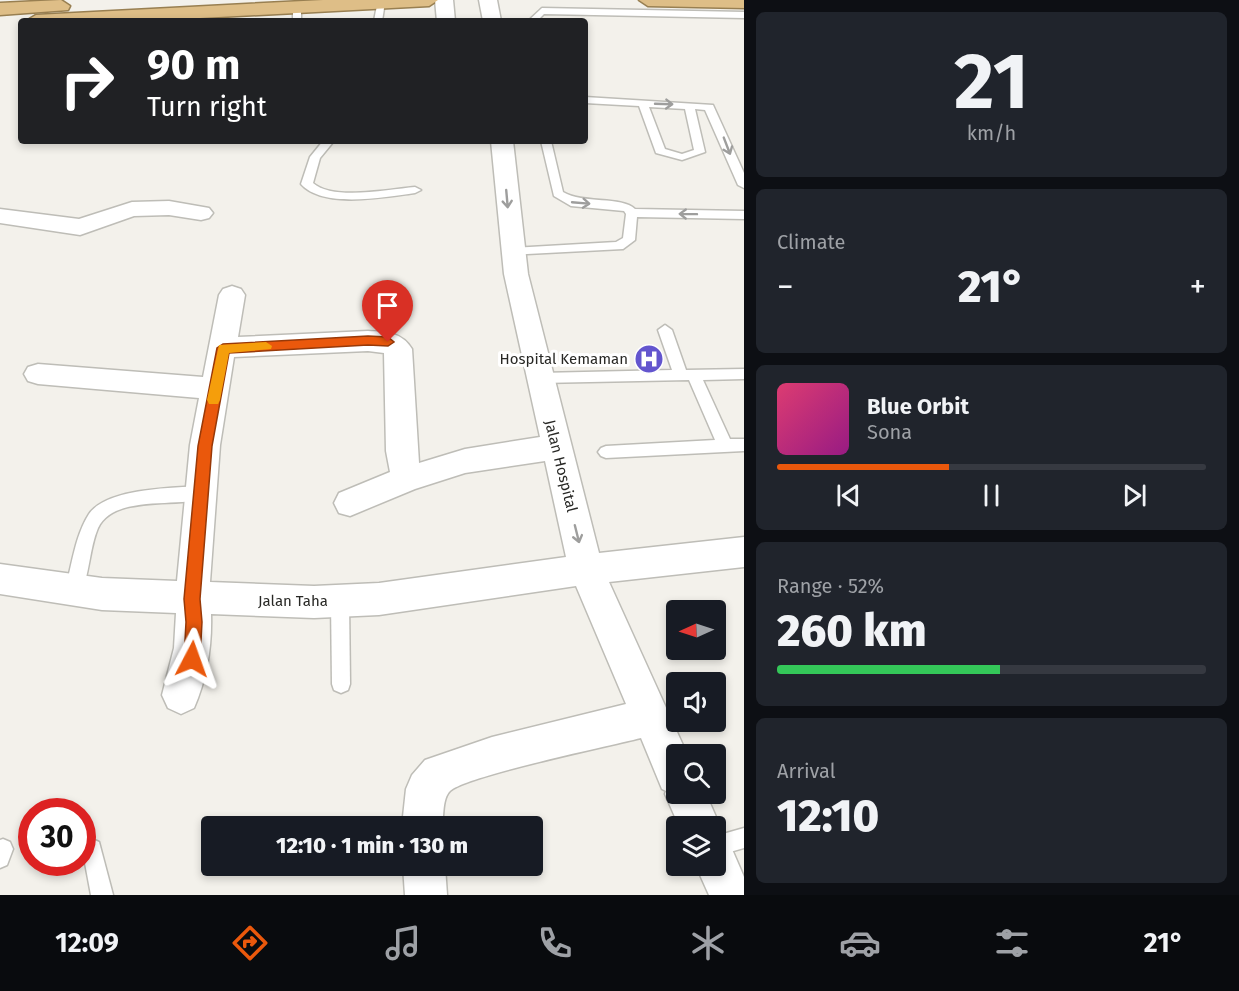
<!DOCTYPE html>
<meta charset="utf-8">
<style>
body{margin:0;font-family:"Fira Sans",sans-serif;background:#20242c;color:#f1f3f6;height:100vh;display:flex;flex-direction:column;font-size:22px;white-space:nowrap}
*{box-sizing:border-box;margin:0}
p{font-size:20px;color:#9ea1a6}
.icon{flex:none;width:33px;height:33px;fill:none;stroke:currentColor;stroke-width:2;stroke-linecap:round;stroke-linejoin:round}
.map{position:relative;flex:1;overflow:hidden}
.side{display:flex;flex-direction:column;gap:12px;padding:12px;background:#0d0f14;width:495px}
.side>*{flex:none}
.guide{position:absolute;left:18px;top:18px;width:570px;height:126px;border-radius:6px;box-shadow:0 3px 9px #0003;background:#202124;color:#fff;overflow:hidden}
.needle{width:39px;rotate:267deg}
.buttons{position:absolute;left:666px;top:600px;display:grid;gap:12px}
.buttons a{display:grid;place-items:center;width:60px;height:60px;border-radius:6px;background:#171b24;box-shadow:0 3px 9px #0003;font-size:30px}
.speed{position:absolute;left:18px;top:798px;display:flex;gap:12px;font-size:30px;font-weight:700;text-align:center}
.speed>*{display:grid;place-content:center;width:78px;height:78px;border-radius:50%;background:#171b24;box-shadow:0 3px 9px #0003;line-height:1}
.speed .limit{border:9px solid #d22;background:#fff;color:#111}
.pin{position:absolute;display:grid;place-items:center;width:51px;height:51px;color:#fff;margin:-62px -26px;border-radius:50% 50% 50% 0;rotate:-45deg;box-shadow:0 0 6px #0007}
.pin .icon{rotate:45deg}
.me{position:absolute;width:66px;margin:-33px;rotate:4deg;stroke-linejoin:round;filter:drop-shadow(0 0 4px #0008)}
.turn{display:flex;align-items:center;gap:21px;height:126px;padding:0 30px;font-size:27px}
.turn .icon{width:78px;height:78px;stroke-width:2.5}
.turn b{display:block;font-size:42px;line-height:51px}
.big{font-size:45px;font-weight:800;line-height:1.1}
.side .tile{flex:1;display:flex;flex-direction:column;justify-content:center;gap:9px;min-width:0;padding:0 21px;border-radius:9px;background:#20242c}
.side .dial{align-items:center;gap:0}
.dial b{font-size:78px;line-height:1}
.song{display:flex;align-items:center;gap:18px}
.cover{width:72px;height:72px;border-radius:9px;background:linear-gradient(135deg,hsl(340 70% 55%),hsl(310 70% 35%))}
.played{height:6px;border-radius:3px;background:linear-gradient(90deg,#ea580c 40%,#363941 40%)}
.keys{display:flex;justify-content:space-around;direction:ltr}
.heat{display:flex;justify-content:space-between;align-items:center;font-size:33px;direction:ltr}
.charge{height:9px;border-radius:4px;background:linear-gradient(90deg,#34c759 52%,#363941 0)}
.trip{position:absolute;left:201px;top:816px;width:342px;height:60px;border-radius:6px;background:#171b24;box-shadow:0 3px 9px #0003;font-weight:800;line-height:60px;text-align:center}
.dock{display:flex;height:96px;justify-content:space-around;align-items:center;background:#090b0e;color:#9ea1a6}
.dock .icon{width:42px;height:42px}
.dock .active{color:#ea580c}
.dock b{font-size:27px;color:#f1f3f6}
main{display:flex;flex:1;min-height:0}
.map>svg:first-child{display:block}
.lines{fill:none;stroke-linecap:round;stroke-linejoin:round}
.service-casing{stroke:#bebdb7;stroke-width:3}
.minor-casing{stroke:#bebdb7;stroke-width:3}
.trunk-casing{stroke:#987f51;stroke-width:3}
.service{fill:#fff;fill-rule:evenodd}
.minor{fill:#fff;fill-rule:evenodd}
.trunk{fill:#debe87;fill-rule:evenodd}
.oneway{stroke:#9e9e9d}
.route{fill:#ea580c;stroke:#983908;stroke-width:1.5}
.slow{fill:#f59e0b}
.labels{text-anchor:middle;stroke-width:6;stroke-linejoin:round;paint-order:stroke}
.poi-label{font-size:15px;fill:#282825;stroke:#fff;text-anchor:end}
.street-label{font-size:15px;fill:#282825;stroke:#fff}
</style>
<main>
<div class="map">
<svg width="744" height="895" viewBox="0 0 744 895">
<rect width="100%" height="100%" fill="#f3f1eb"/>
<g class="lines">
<g class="service-casing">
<g id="service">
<path d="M378 0 385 2 382 21H374Z"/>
<path d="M297 3 301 6V21H293V6Z"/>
<path d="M542 8 744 12V18L544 14 537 21H528Z"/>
<path d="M585 97 713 105 744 173V188L738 185 705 110 695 109 705 152 682 160 656 153 639 106 585 103ZM649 107 685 109 694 150 682 154 665 149Z"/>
<path d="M323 141H334L320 158 313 183C333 201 390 189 415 187L421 190 415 193C385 197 323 209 301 184L310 157Z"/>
<path d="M541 141H551L563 192C583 204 622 196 635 209L744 211V219L637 217 635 240 623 249 508 255 506 252 512 248 616 242 623 238 626 214 624 211 571 206 554 196Z"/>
<path d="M665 325 672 330 686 370 744 369V379L703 380 730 439H744V451L606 458 601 456 598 452 601 448 606 446 715 440 689 380 540 383 533 378 540 373 672 370 658 330Z"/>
<path d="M201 486 207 488 209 493 207 498C178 508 114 494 98 528 89 549 90 574 80 596L74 598 68 596 65 590C72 565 75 536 89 514 107 488 172 488 201 486Z"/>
<path d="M340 593 346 595 349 601 350 684 348 690 341 693 334 690 332 684 331 601 334 595Z"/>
<path d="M744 828V848L716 856V836Z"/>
<path d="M3 839 10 842 13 849 7 865 0 868V840Z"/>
<path d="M92 839 99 842 113 895H91L82 847 85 842Z"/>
</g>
</g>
<g class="minor-casing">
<g id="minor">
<path d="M435 0H453L455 21H437Z"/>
<path d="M479 0H497L501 21H483Z"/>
<path d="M491 141H513L528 274 599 553 744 537V567L609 582 687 754H676V794H706L720 826 716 838V826H679L665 794 666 791 662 789 641 738C609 746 466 776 450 791 442 799 444 816 442 826H402L406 789 412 775 425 760 492 737 626 704 576 586 379 615 314 618 211 614C212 646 207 678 194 708L181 714 168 708 162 695 174 648 176 613 102 610 0 594V564L102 578 177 581 190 445 199 398 38 384 28 381 24 374 28 367 38 364 203 377 219 295 223 289 232 286 241 289 245 295 238 337 368 331C386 332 402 332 412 349L419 463 465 449 540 437 504 274ZM368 351 384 353 386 451 390 472 339 493 334 503 339 513 350 516 415 489 465 473 545 461 566 557 379 583 314 586 210 582 220 445 234 357Z"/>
<path d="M169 201 209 208 213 213 209 218 201 220 169 215 134 216 80 235 0 223V209L79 219 132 202Z"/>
<path d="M716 841 731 847 744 877V895H709L696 866H716Z"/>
<path d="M403 866H445L447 895H405Z"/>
</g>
</g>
<g class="trunk-casing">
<g id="trunk">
<path d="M61 0 70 6 68 10 0 15V3Z"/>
<path d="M323 0H438L429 6 144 21H26L36 15Z"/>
<path d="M639 0H744V8L648 6Z"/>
</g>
</g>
<use href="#service" class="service"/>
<use href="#minor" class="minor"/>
<use href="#trunk" class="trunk"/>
</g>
<defs><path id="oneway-shaft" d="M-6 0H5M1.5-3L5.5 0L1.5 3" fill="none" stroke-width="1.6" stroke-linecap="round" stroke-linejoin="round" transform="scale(1.5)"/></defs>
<g class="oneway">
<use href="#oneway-shaft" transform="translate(664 104) rotate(2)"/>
<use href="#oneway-shaft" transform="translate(727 146) rotate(69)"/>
<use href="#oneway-shaft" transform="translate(507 199) rotate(85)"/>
<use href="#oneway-shaft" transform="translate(581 203) rotate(5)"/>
<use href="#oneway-shaft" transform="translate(688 214) rotate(-179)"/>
<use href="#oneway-shaft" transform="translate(577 534) rotate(76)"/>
</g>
<path class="route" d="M368 336 388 337 394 342 388 346 368 345 229 353 212 446 200 599 202 622 200 659 198 665 192 667 186 665 184 659 186 622 184 599 198 446 217 348 223 344Z"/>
<path class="slow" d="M266 342 272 346 271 349 229 353 220 400 218 404H209L207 400 219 345Z"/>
<defs>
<g id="hospital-disc" transform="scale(1.5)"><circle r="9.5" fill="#6355ce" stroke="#fff"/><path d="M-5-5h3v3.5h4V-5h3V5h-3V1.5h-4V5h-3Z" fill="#fff"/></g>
</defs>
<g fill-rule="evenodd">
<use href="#hospital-disc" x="649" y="359"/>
</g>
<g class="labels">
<g class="poi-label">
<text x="628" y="364">Hospital Kemaman</text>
</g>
<g class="street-label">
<text transform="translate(561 466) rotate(76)" y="5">Jalan Hospital</text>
<text x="293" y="606">Jalan Taha</text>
</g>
</g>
</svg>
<div class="buttons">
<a><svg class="needle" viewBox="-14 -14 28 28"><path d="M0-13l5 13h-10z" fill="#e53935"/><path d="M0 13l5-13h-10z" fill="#9ea1a6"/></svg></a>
<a><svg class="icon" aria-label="sound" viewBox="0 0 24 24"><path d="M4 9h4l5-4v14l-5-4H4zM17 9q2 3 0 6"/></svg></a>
<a><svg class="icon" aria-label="search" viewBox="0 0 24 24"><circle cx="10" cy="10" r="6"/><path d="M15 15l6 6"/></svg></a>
<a><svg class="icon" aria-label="layers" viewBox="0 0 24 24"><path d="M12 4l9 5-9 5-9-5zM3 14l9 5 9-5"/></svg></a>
</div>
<div class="speed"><div class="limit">30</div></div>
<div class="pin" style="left:388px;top:342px;background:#d93025"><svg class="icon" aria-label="arrive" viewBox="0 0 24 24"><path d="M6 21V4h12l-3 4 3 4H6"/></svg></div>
<svg class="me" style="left:192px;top:659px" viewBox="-20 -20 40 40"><path d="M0-17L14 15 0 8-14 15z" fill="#ea580c" stroke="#fff" stroke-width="4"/></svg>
<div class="trip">12:10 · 1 min · 130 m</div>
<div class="guide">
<div class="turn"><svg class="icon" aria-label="right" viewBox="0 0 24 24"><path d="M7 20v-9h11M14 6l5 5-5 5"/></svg><div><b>90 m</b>Turn right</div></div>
</div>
</div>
<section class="side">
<div class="tile dial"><b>21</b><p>km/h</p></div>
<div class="tile"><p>Climate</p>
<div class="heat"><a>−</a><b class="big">21°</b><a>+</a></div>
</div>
<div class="tile">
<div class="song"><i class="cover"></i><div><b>Blue Orbit</b><p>Sona</p></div></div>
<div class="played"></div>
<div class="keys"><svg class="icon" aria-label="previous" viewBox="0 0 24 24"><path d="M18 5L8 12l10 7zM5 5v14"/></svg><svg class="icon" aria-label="pause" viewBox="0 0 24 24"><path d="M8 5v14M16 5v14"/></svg><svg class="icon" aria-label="next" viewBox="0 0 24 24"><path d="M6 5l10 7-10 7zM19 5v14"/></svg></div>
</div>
<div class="tile"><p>Range · 52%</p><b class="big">260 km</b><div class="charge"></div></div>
<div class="tile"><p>Arrival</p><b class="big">12:10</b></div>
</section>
</main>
<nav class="dock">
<b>12:09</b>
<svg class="icon active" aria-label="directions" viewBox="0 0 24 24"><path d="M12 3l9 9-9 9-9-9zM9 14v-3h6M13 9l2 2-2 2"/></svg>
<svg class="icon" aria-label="music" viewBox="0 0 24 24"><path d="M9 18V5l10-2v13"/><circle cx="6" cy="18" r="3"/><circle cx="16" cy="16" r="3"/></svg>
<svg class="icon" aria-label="phone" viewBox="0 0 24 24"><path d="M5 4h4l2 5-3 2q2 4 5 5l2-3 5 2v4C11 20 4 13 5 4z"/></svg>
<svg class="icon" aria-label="climate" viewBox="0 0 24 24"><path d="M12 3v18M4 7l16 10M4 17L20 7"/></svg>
<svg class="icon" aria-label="car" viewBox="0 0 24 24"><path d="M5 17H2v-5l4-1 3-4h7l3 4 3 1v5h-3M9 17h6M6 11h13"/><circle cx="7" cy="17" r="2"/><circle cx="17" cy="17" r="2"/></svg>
<svg class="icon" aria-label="filters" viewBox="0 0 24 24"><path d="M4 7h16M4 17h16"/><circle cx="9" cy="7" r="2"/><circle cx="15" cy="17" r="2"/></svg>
<b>21°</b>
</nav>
